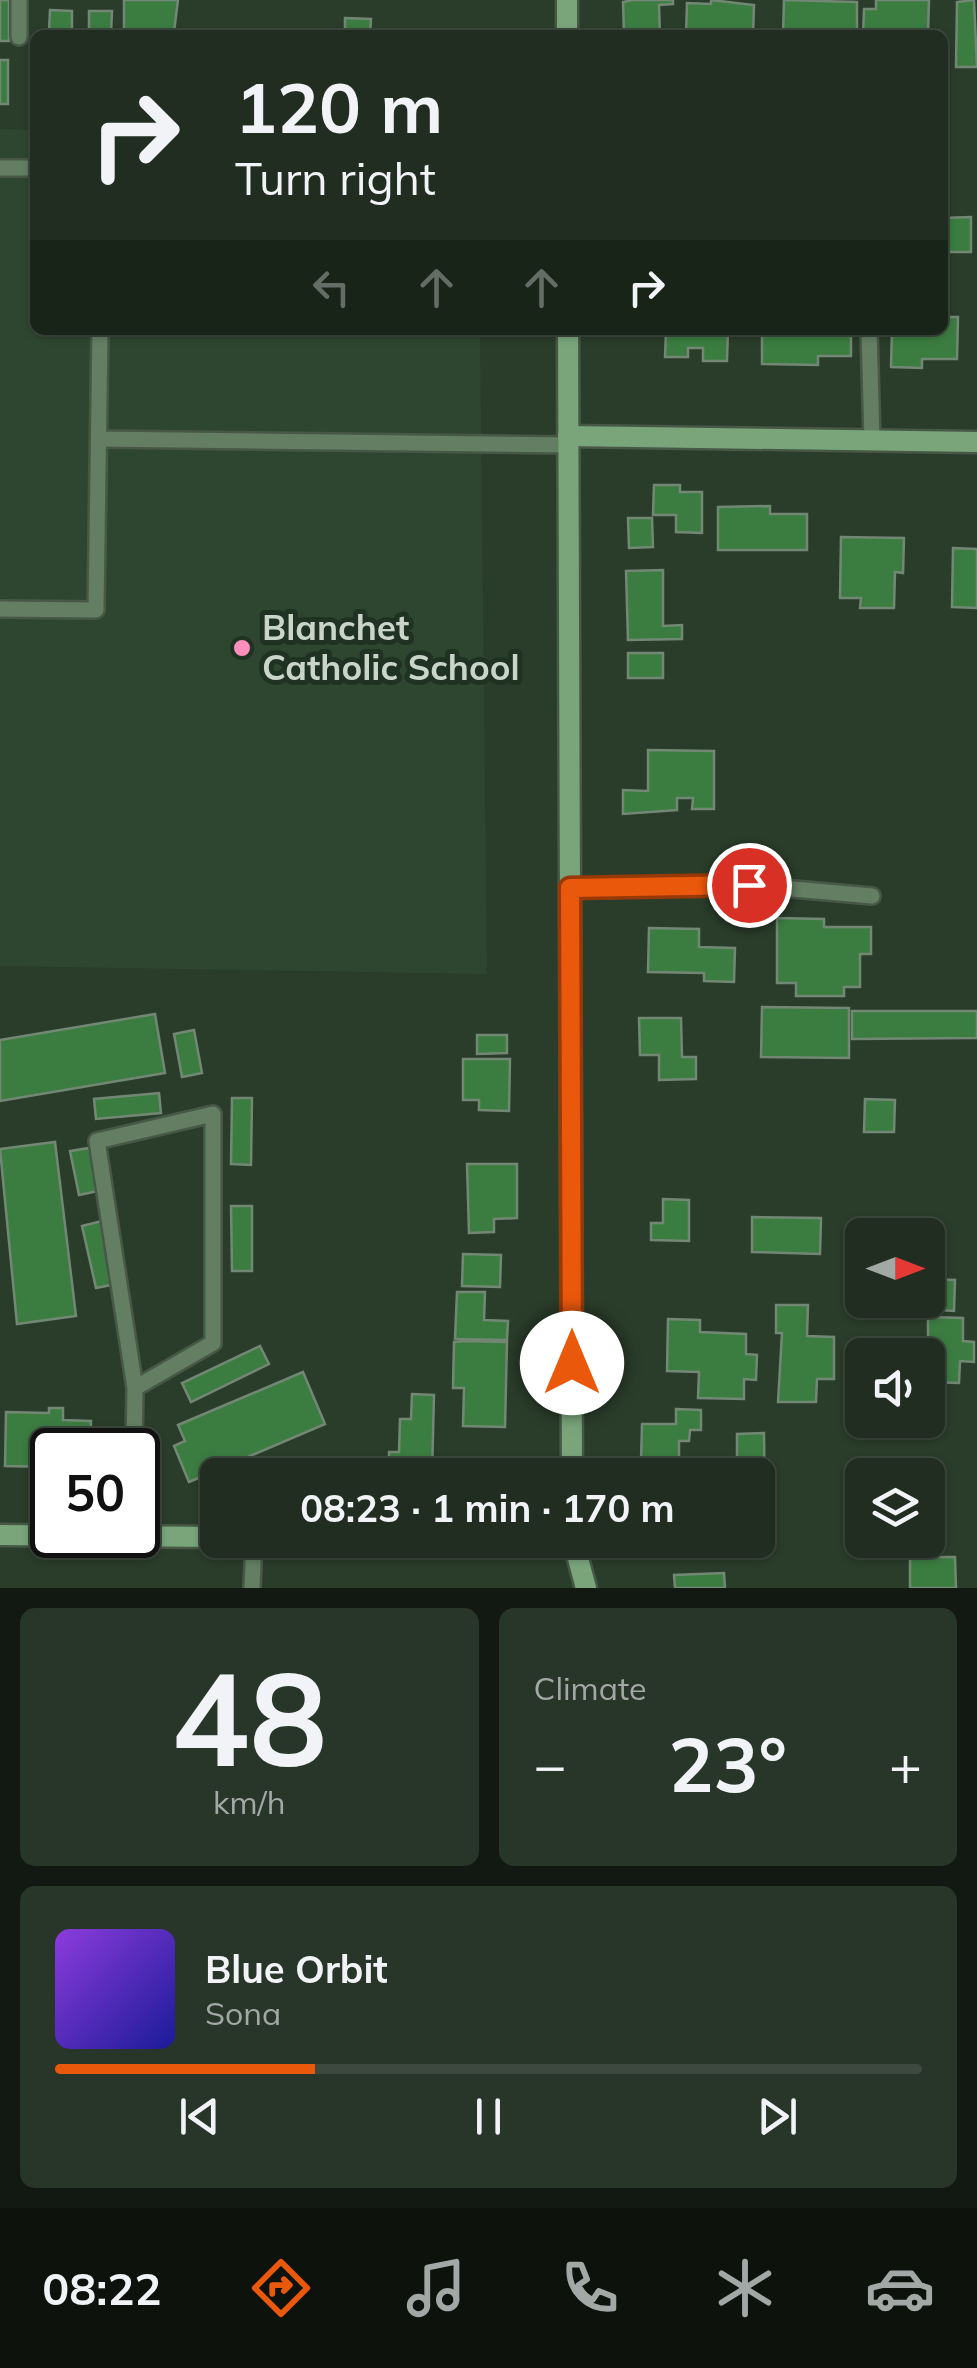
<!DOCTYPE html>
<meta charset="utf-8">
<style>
body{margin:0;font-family:Mulish,sans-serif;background:#283529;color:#f1f3f6;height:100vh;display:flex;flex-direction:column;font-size:38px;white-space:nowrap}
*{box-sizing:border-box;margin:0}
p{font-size:32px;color:#a2a8a5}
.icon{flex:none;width:55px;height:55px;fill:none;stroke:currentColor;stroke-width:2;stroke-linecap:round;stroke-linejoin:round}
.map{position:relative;height:1588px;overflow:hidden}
.panel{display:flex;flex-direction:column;gap:20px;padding:20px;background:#121912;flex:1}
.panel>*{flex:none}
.top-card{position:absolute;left:30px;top:30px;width:918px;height:305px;border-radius:15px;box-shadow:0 2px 8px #0004,0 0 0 2px #3d493e;background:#202d20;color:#f1f3f6;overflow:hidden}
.needle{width:65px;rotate:90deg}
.tools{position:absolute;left:845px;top:1218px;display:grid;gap:20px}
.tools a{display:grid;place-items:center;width:100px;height:100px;border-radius:15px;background:#202d20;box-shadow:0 2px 8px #0004,0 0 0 2px #3d493e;font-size:50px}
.speed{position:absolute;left:30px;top:1428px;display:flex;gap:20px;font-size:50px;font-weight:700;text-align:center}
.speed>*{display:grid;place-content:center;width:130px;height:130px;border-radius:50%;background:#202d20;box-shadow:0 2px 8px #0004,0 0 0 2px #3d493e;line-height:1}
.speed .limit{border:5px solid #111;border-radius:15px;background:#fff;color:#111}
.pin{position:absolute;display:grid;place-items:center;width:85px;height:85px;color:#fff;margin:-42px;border:5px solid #fff;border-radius:50%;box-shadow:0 2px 10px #0007}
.me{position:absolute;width:110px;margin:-55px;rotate:0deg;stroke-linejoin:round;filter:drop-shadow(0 0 8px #0008)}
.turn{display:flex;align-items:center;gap:35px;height:210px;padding:0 40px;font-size:45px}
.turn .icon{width:130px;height:130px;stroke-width:2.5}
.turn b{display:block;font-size:70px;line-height:85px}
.lanes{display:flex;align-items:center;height:95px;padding:0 40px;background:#0003;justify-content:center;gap:50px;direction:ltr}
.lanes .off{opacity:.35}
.big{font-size:75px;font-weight:700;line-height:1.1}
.panel .card{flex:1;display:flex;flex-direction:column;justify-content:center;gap:15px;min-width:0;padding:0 35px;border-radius:15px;background:#283529}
.panel .dial{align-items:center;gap:0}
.dial b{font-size:130px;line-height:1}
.song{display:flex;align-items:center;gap:30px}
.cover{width:120px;height:120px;border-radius:15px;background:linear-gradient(135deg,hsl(270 70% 55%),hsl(240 70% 35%))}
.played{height:10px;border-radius:5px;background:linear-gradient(90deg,#ea580c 30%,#3d493e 30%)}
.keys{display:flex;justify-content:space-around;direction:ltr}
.heat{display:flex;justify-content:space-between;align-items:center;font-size:55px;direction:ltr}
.panel .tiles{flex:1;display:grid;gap:20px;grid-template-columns:1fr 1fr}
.card:last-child{grid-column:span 2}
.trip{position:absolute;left:200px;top:1458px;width:575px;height:100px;border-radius:15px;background:#202d20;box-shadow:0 2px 8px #0004,0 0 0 2px #3d493e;font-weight:700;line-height:100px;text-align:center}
.dock{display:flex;height:160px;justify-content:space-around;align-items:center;background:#0d120d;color:#a2a8a5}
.dock .icon{width:70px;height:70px}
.dock .selected{color:#ea580c}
.dock b{font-size:45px;color:#f1f3f6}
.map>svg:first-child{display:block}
.built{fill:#2e462f}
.building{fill:#3b7c41;stroke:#738874;stroke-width:2.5}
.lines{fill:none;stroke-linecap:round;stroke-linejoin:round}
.lane-casing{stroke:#475847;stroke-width:20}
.secondary-casing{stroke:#475847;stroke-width:25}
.lane{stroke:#637e63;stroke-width:15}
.secondary{stroke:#7aa57b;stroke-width:20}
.route-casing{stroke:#983908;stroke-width:25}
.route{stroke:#ea580c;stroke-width:18}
.poi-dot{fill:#fe8ebb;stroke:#203221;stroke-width:4}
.labels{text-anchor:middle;stroke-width:10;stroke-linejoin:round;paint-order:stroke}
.poi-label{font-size:35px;font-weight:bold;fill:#cad5ca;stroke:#203221;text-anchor:start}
</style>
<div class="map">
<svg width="977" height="1588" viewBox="0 0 977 1588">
<rect width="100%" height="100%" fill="#2a3c2a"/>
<path class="built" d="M0 129 35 130V330H480L487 974 0 966Z"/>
<g class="building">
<rect x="0" y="0" width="9" height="41"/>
<path d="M124 0H178L174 32 124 33Z"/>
<path d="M632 0H673V4L659 5 660 35H624L623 2Z"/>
<path d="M711 0 754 5 753 35H686L687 3 711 4Z"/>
<path d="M784 0 857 2V31L783 35Z"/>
<path d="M876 0H929L928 35H863L864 9H876Z"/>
<path d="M974 0 977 67H956L957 2Z"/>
<path d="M50 10 72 11V33L49 32Z"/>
<path d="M89 11H112L111 33 89 32Z"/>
<path d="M345 18 371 19 370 35H345Z"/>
<rect x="0" y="60" width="8" height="44"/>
<path d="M971 217V252H942V218Z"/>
<path d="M942 317H958L957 359H922V368L891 367 892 330H942Z"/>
<path d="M636 330H728L727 361H703V348H688V357H665L666 332Z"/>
<path d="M762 330H851V356H818V365L762 364Z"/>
<path d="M654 485H680V492H702V533L676 532V515H653Z"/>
<path d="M770 506V514H807V550H718V507Z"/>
<path d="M628 518H652L653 547 629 548Z"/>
<path d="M841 537 904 538 903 573 895 572 894 608H860L861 598H840Z"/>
<path d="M953 548 977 549V608L952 607Z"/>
<path d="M663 570V626L682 625V639L628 640 626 571Z"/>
<rect x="628" y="653" width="35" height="25"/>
<path d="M648 750 714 751V809H692L693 798H677V810L623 814V790L648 791Z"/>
<path d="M777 918 824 919V927H871V954H860V987H844V996H796V983H777Z"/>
<path d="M649 928 699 929V947L735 948 734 982 704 981V973L648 972Z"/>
<path d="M762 1007 849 1008V1058L761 1057Z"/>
<path d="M852 1011H977V1038L852 1039Z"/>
<path d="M155 1014 165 1073 0 1101V1040Z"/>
<path d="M639 1018H681L682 1057H696V1079L659 1080V1055H640Z"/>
<path d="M194 1030 202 1073 182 1077 174 1034Z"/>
<path d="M477 1035H507V1053L477 1054Z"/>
<path d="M463 1059H510L509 1111 479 1110V1100H463Z"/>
<path d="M159 1093 161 1113 96 1119 94 1099Z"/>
<path d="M232 1098H252L251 1165 231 1164Z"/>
<path d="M865 1099 895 1100 894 1132H864Z"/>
<path d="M55 1142 76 1316 17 1324 0 1149Z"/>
<path d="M89 1148 98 1191 79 1195 70 1151Z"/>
<path d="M467 1164H517V1218L494 1219V1232L469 1233Z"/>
<path d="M663 1199 689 1200V1241L651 1240V1223H663Z"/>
<path d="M231 1206H252V1271H232Z"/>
<path d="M752 1217 821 1218 820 1254 752 1252Z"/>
<path d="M102 1221 116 1284 96 1288 82 1226Z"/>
<path d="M463 1254 501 1255 500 1287 462 1286Z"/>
<path d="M928 1279 955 1280 954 1311 923 1309Z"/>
<path d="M457 1292H485L484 1320 508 1321 507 1340 455 1339Z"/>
<path d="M776 1305H808L807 1336 834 1337V1379H817L816 1402H778L782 1333H776Z"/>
<path d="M928 1317 963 1318V1341L974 1342V1362L960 1361 959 1383 928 1382Z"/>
<path d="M668 1319 700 1320V1332L746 1334V1354L757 1355 756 1380 744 1379V1399L698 1398 699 1372 667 1371Z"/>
<path d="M465 1341 507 1342 505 1427 463 1426 464 1388H453L454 1342Z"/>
<path d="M260 1346 269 1364 191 1402 182 1383Z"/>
<path d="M303 1372 325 1424 189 1482 174 1446 185 1441 178 1425Z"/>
<path d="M412 1394 434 1395 432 1475H389V1452H399L400 1419H411Z"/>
<path d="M49 1408H63V1420L91 1421 90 1450H52V1467L5 1466 6 1412 49 1413Z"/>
<path d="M676 1409 701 1410V1430H690L689 1441H679V1462L641 1461 642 1424H676Z"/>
<path d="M764 1433 765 1513H758V1475H737V1434Z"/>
<path d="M910 1557H955L956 1588H910Z"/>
<path d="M724 1573 725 1588H675L674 1575Z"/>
</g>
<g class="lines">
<g class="lane-casing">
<g id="lane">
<path d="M19 0V37"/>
<path d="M0 168H35"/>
<path d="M869 330 872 440"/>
<path d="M99 439 568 445"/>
<path d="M0 609 96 610 100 330"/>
<path d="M570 887 749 885 872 896"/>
<path d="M134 1450 135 1388 97 1141 213 1114V1343L135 1388"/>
<path d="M252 1588 254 1540"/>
</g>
</g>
<g class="secondary-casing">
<g id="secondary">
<path d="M567 0V35"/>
<path d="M568 330 572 1475"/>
<path d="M568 436 977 442"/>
<path d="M0 1535 218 1537"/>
<path d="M573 1540 586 1588"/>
</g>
</g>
<use href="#lane" class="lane"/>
<use href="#secondary" class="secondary"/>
</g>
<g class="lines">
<g class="route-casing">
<path id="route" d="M572 1363 570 888 749 885"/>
</g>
<use href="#route" class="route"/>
</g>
<circle class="poi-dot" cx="242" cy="648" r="10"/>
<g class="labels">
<g class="poi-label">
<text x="262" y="640">Blanchet<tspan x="262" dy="40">Catholic School</tspan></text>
</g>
</g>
</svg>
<div class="tools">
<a><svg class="needle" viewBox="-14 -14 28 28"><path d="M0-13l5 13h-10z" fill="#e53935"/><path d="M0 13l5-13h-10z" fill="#a2a8a5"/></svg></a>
<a><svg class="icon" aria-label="sound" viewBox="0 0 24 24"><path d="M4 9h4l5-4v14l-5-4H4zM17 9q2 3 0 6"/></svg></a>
<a><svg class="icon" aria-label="layers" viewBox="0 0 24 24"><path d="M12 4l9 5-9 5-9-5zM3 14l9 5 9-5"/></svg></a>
</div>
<div class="speed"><div class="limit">50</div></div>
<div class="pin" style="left:749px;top:885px;background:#d93025"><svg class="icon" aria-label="arrive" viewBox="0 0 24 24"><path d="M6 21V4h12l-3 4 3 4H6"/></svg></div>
<svg class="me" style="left:572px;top:1363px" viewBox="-20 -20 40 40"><circle r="19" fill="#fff"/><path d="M0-13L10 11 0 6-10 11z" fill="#ea580c"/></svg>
<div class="trip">08:23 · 1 min · 170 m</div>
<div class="top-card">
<div class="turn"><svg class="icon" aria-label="right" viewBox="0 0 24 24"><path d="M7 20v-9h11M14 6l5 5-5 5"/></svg><div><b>120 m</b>Turn right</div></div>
<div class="lanes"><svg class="icon off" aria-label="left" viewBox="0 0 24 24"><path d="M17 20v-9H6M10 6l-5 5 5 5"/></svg><svg class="icon off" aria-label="ahead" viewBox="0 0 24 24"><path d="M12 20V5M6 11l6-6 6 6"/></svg><svg class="icon off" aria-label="ahead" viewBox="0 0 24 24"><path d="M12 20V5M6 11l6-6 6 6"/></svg><svg class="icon" aria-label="right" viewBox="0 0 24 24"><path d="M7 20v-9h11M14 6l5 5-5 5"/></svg></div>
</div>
</div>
<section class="panel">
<div class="tiles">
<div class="card dial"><b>48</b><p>km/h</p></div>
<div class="card"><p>Climate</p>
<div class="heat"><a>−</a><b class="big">23°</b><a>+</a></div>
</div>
<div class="card">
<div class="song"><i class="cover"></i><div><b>Blue Orbit</b><p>Sona</p></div></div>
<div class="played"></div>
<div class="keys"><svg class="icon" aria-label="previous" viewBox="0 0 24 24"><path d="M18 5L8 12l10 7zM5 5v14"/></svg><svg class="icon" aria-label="pause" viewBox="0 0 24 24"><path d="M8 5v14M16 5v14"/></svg><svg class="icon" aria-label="next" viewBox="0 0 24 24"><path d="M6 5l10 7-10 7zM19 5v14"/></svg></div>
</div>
</div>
</section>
<nav class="dock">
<b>08:22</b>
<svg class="icon selected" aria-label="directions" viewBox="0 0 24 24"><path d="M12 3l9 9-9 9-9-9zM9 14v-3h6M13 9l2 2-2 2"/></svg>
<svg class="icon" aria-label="music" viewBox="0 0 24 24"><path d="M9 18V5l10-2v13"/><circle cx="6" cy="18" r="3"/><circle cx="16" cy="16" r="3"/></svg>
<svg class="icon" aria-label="phone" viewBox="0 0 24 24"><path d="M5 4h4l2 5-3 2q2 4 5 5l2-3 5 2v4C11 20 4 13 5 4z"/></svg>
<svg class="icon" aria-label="climate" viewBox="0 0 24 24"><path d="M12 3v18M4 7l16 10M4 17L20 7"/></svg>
<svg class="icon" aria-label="car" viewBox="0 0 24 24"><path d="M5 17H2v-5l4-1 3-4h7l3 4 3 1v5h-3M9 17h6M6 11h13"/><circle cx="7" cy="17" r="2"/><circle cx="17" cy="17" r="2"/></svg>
</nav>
